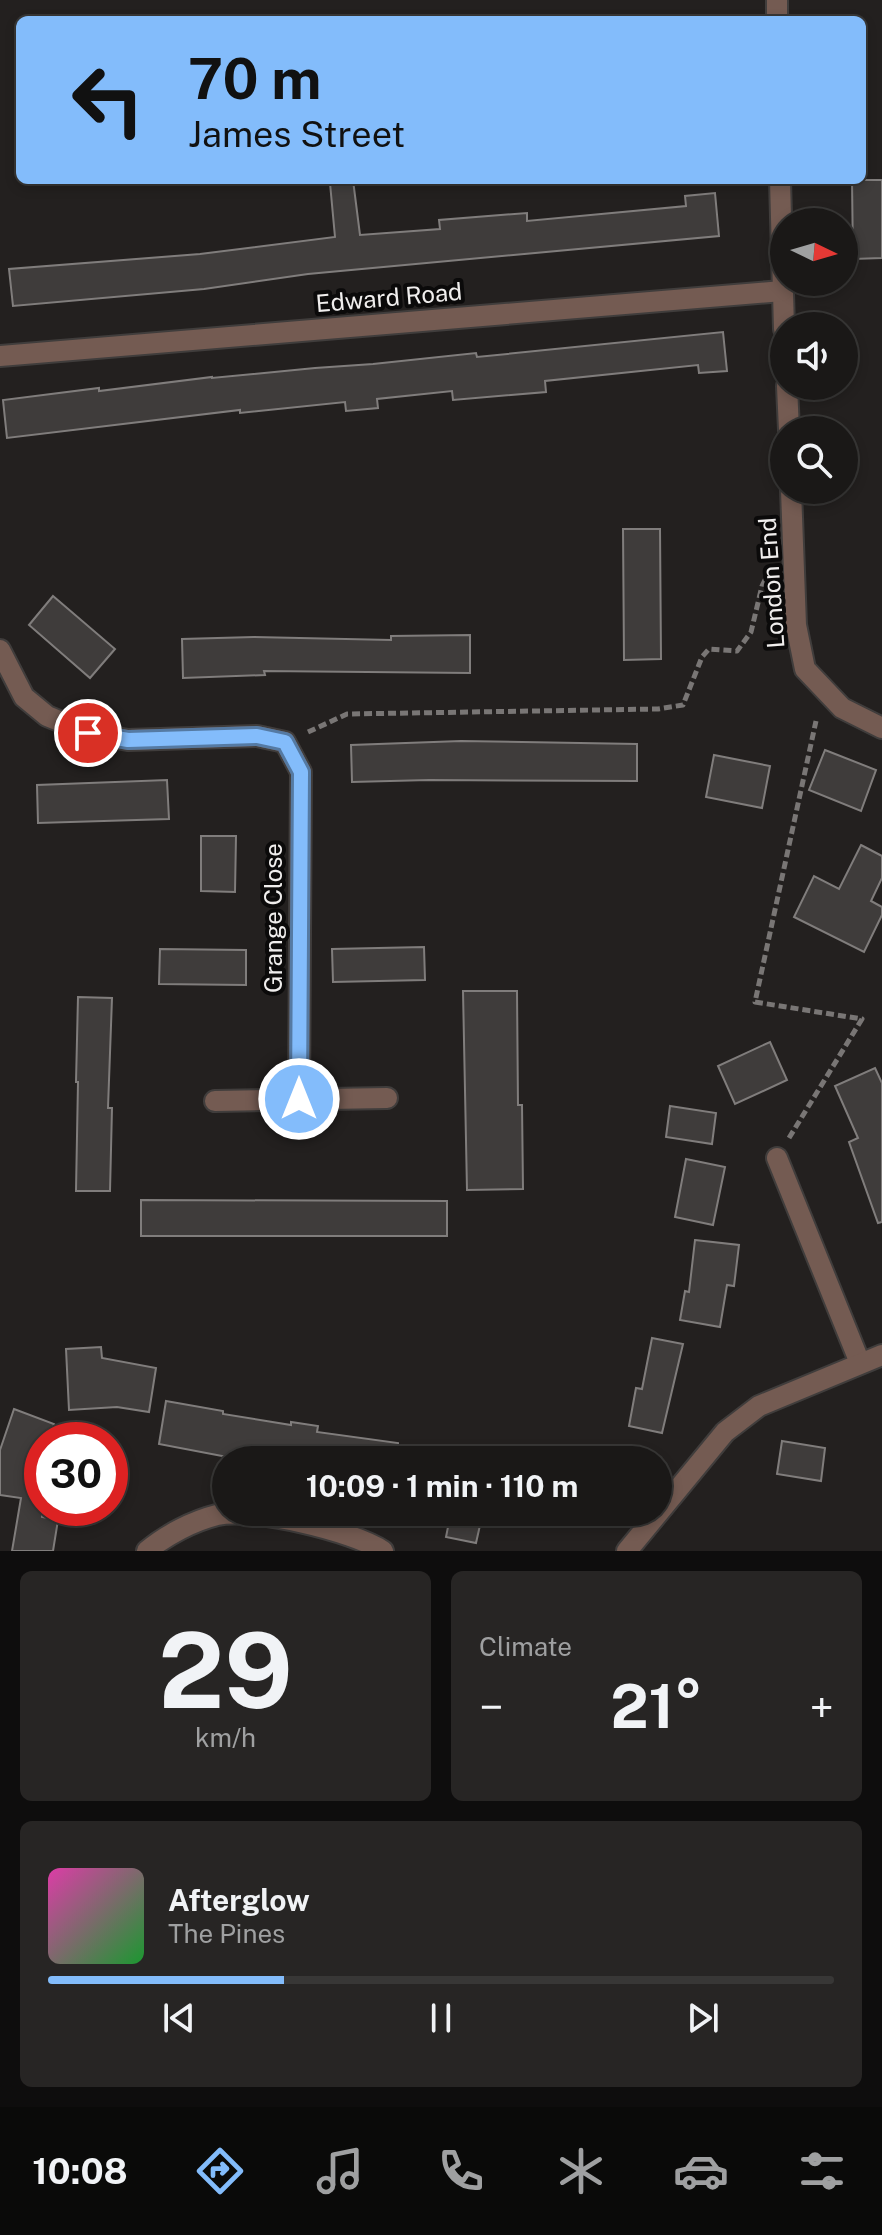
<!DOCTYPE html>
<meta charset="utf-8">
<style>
body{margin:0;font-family:"Public Sans",sans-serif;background:#272524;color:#f1f3f6;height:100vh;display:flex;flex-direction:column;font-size:30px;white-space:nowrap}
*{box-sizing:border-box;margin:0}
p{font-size:26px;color:#9fa0a1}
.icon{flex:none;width:44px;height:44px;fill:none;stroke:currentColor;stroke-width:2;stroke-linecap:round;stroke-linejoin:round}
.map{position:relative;height:1551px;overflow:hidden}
.drawer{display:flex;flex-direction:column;gap:20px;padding:20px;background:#0e0d0d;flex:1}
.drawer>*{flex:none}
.banner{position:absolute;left:16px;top:16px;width:850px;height:168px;border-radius:12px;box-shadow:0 4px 12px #0003,0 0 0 2px #383736;background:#83bcfb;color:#111;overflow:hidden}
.needle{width:52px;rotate:95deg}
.fabs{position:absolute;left:770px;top:208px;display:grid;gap:16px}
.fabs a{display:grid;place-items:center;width:88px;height:88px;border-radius:50%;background:#1a1817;box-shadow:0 4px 12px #0003,0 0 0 2px #383736;font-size:40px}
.speed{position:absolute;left:24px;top:1422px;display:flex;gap:16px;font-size:40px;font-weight:700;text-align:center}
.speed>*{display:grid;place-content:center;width:104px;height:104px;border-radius:50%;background:#1a1817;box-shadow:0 4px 12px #0003,0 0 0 2px #383736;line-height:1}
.speed .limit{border:12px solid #d22;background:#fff;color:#111}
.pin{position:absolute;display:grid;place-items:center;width:68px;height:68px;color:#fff;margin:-34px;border:4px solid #fff;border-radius:50%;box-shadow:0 2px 8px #0007}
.me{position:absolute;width:88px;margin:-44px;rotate:0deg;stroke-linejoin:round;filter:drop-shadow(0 0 6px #0008)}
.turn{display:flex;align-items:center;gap:28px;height:168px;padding:0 40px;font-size:36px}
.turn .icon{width:104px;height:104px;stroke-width:2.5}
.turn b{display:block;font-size:56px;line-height:68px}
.big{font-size:60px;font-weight:700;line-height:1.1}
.drawer .widget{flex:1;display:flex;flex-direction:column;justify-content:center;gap:12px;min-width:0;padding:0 28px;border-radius:12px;background:#272524}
.drawer .dial{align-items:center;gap:0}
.dial b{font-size:104px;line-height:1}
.song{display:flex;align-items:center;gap:24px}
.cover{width:96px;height:96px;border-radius:12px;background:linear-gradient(135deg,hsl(320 70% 55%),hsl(130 70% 35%))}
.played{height:8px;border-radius:4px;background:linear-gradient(90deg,#83bcfb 30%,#383736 30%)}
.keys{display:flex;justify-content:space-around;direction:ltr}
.heat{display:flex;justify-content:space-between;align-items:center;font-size:44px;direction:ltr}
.drawer .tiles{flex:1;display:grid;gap:20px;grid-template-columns:1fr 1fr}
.widget:last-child{grid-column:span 2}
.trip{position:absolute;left:212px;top:1446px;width:460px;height:80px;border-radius:40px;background:#1a1817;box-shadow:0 4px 12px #0003,0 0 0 2px #383736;font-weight:700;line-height:80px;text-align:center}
.tab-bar{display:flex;height:128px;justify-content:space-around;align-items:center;background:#0a0a09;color:#9fa0a1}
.tab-bar .icon{width:56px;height:56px}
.tab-bar .current{color:#83bcfb}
.tab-bar b{font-size:36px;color:#f1f3f6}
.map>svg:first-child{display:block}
.building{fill:#3f3c3b;stroke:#807d7c;stroke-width:2}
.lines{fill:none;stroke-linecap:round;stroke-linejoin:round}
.minor-casing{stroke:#403d3c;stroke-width:24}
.path{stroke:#797675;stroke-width:5;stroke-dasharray:8 4;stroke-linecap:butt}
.minor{stroke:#745b52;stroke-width:20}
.route-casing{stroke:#557aa3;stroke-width:20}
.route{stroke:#83bcfb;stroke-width:14}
.labels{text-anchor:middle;stroke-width:8;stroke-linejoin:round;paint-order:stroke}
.street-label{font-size:24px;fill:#f0eeed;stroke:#0b0a0a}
</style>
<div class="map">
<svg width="882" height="1551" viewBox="0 0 882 1551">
<rect width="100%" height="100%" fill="#23201f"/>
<g class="building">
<path d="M353 180 360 235 440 229 439 220 527 213V221L686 206 685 196 715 193 719 236 308 274 204 289 13 306 9 269 200 254 335 237 330 183Z"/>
<path d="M852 180H882V258L853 259Z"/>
<path d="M723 332 727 371 699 373 698 365 545 381 546 392 453 400 452 391 377 399 378 408 346 411 345 402 240 413V410L7 438 3 400 99 388V391L212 377V378L315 368 373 364 476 353 477 357Z"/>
<path d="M623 529H660L661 659 624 660Z"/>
<path d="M53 596 115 649 90 678 29 625Z"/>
<path d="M470 635V673L264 671 265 675 183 678 182 639 254 637 391 640V636Z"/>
<path d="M461 741 637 744V781L429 780 352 782 351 745Z"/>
<path d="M825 750 876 770 861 811 809 790Z"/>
<path d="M714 755 770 766 762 808 706 797Z"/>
<path d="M167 780 169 819 38 823 37 785Z"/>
<path d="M201 836H236L235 892 201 891Z"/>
<path d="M861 845 882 856V878L871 901 882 907V915L864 952 794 917 814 876 839 889Z"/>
<path d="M424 947 425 980 333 982 332 949Z"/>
<path d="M160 949 246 950V985L159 984Z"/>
<path d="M463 991H517L518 1105H522L523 1189 467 1190Z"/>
<path d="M78 997 112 998 108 1108H112L110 1191H76L78 1082H76Z"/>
<path d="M770 1042 787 1080 735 1104 718 1066Z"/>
<path d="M875 1068 882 1083V1222L878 1223 849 1142 858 1138 835 1086Z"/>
<path d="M670 1106 716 1113 712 1144 666 1137Z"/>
<path d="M686 1159 725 1167 713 1225 675 1217Z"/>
<path d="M141 1200 447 1201V1236H141Z"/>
<path d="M695 1240 739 1245 734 1286 727 1285 720 1327 680 1320 685 1291 689 1292Z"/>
<path d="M652 1338 683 1344 662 1433 629 1426 636 1388 642 1389Z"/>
<path d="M101 1347 102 1358 156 1368 149 1412 117 1407 69 1410 66 1349Z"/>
<path d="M166 1401 223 1411V1414L291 1425V1422L318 1426 317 1432 398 1443 397 1460H243L159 1444Z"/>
<path d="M14 1409 54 1424 49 1440H42V1517L58 1520 53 1551H12L21 1498 0 1495V1450Z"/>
<path d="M782 1441 825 1448 821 1481 777 1474Z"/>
<path d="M451 1512H483L476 1543 446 1537Z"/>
</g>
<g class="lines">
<g class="minor-casing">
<g id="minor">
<path d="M777 0V20"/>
<path d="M780 180 784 329"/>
<path d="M0 356 782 291"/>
<path d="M787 386 789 430"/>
<path d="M791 490 796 625 805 669 842 708 882 728"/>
<path d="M0 650 24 697 47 716 88 733 128 740 257 736 285 742 301 772 299 1099"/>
<path d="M215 1101 387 1098"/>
<path d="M777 1158 860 1363"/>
<path d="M147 1551C166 1535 193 1521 217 1515 252 1507 353 1531 383 1551"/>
<path d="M627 1551 725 1432 759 1406 882 1355"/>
</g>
</g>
<g class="path">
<path d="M308 732 347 714 658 709 683 705 702 657 709 649 737 651 751 632 762 586 766 578"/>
<path d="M789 1138 862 1019 755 1002 816 721"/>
</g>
<use href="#minor" class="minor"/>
</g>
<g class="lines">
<g class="route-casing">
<path id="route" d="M88 733 128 740 257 736 285 742 301 772 299 1099"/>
</g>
<use href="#route" class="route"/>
</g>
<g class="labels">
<g class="street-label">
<text transform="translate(389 298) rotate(-5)" y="8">Edward Road</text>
<text transform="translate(772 583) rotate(-94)" y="8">London End</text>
<text transform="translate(274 918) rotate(-90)" y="8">Grange Close</text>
</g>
</g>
</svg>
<div class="fabs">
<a><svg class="needle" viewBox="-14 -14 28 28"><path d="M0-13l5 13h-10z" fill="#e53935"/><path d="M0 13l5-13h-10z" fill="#9fa0a1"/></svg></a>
<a><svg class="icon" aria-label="sound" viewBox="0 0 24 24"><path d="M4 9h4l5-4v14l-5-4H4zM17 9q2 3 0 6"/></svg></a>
<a><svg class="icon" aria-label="search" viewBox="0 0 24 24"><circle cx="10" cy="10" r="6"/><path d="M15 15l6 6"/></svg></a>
</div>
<div class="speed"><div class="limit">30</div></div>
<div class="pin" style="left:88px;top:733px;background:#d93025"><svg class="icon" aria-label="arrive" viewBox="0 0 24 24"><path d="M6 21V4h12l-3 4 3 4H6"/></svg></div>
<svg class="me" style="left:299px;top:1099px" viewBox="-20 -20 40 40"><circle r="17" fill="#83bcfb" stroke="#fff" stroke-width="3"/><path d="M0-11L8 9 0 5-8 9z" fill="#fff"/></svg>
<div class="trip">10:09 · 1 min · 110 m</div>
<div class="banner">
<div class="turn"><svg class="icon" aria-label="left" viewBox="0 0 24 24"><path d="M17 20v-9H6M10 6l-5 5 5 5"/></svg><div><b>70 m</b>James Street</div></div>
</div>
</div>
<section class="drawer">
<div class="tiles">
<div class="widget dial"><b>29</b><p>km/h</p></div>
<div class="widget"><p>Climate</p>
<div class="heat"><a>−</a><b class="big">21°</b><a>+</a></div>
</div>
<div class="widget">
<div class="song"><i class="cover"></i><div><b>Afterglow</b><p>The Pines</p></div></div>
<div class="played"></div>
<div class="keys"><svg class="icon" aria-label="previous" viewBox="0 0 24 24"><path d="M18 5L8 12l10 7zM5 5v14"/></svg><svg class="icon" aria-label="pause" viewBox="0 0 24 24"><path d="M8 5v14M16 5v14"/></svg><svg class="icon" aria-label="next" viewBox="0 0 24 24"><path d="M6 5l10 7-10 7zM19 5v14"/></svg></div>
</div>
</div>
</section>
<nav class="tab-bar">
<b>10:08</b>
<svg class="icon current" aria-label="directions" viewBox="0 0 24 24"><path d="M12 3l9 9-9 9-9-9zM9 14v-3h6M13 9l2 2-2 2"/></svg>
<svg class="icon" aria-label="music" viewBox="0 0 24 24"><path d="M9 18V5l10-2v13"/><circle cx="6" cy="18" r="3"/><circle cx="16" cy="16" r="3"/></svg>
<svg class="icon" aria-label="phone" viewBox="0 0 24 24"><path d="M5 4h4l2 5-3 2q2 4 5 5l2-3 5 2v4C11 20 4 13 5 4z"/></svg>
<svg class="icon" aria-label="climate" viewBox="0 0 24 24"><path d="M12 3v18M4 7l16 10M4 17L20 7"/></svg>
<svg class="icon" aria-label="car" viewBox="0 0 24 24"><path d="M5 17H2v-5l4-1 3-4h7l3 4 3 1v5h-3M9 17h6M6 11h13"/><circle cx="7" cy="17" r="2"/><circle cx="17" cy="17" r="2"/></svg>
<svg class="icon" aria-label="filters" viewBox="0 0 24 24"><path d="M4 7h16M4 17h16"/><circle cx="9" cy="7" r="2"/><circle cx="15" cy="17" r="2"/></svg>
</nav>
